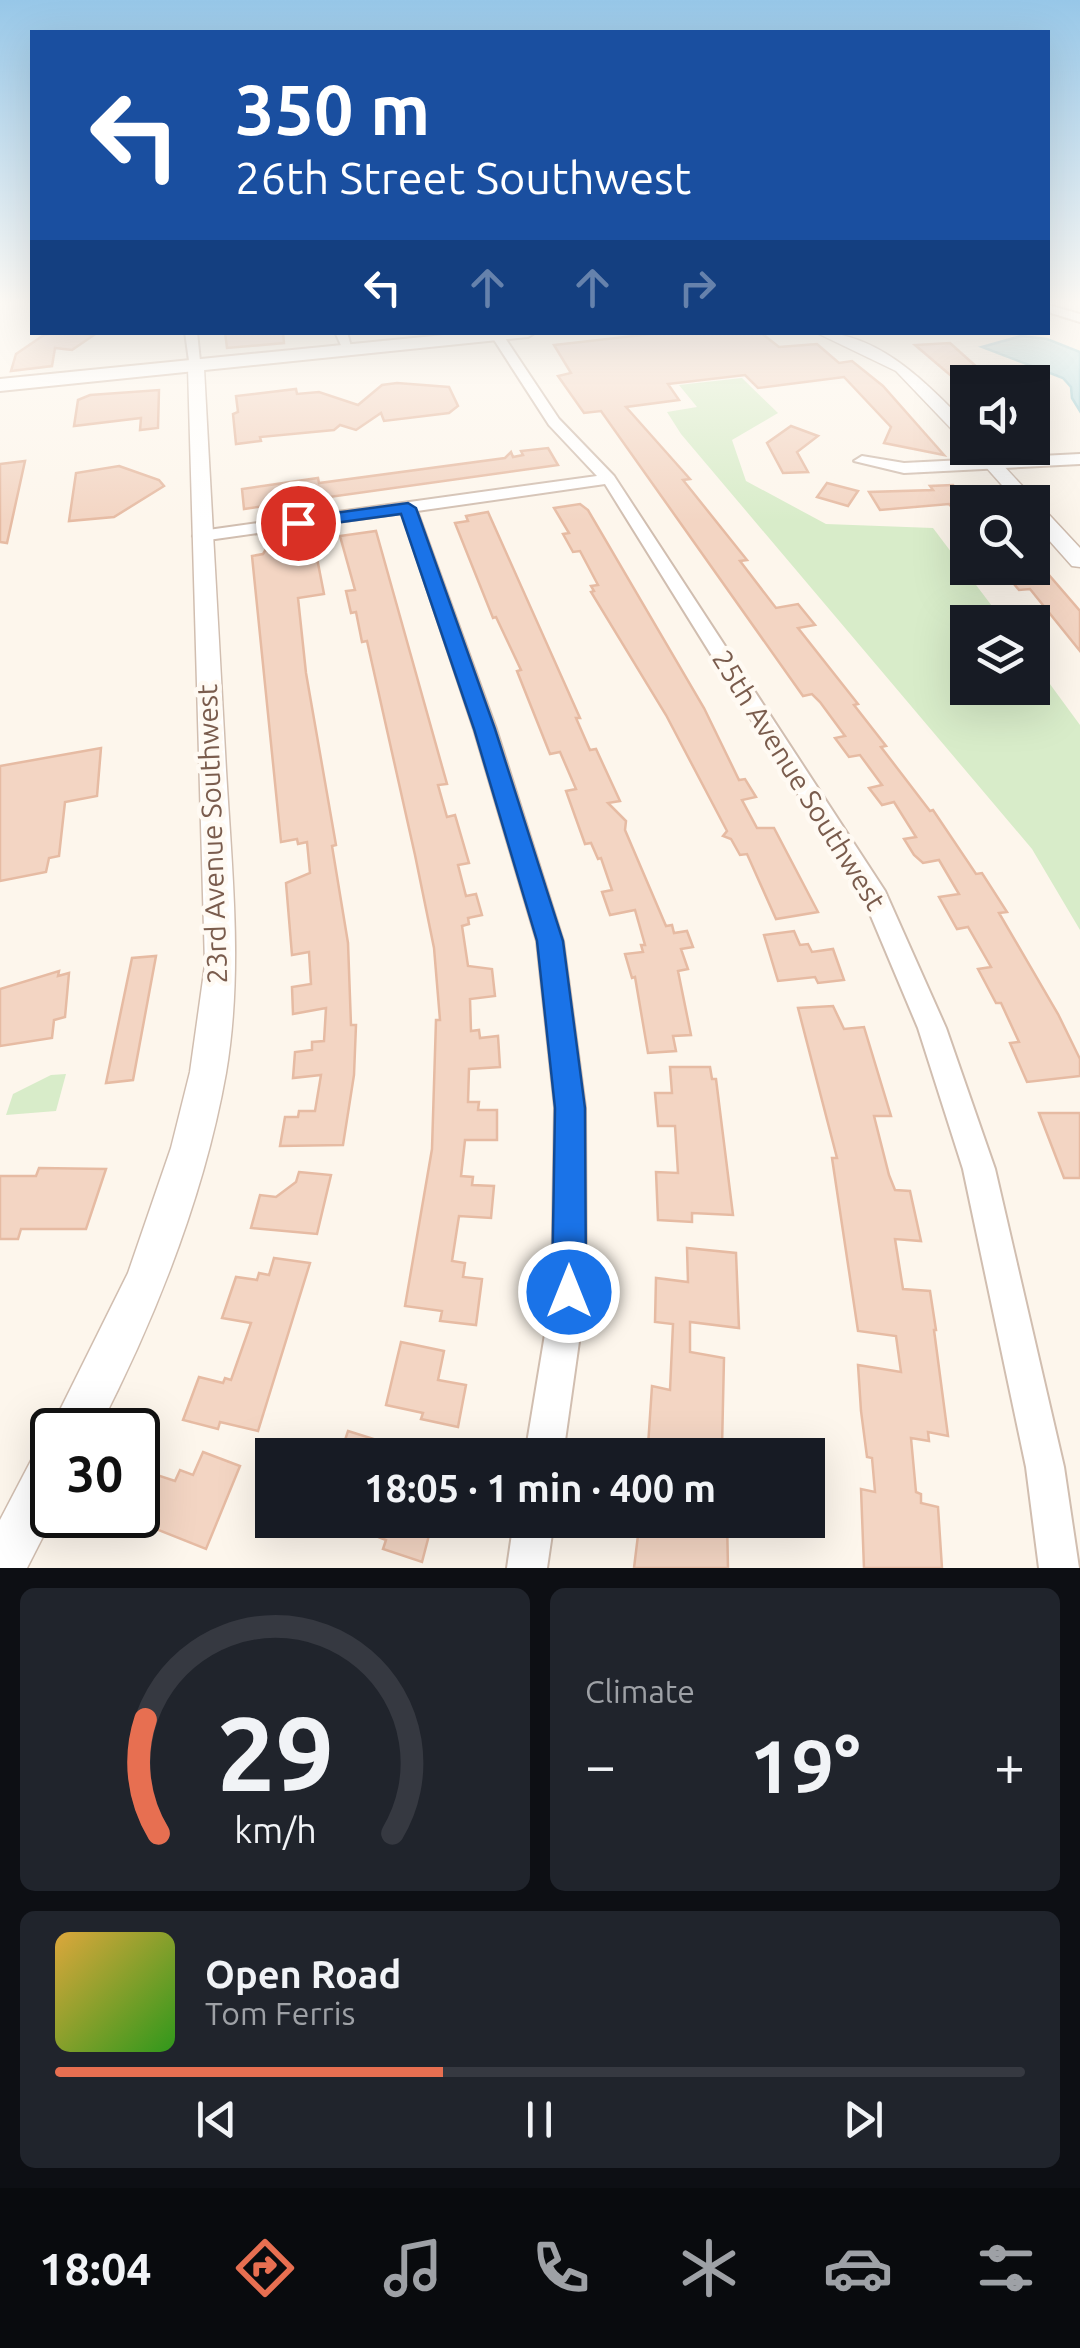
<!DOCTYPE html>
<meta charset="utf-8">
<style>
body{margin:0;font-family:Ubuntu,sans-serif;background:#20242c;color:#f1f3f6;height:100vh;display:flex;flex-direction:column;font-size:38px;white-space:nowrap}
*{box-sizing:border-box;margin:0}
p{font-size:32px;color:#9ea1a6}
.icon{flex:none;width:55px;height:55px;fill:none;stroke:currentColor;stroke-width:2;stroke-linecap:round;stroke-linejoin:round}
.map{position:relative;height:1568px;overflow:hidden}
.details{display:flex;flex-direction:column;gap:20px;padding:20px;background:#0d0f14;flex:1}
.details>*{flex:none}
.top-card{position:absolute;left:30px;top:30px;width:1020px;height:305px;border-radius:0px;box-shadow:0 10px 40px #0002;background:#1a4fa0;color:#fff;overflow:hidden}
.fabs{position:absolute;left:950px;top:365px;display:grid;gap:20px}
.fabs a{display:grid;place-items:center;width:100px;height:100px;border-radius:0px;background:#171b24;box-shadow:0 10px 40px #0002;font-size:50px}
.speed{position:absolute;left:30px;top:1408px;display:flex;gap:20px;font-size:50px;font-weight:700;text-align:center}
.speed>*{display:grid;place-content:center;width:130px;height:130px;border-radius:50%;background:#171b24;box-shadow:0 10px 40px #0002;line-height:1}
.speed .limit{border:5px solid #111;border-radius:15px;background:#fff;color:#111}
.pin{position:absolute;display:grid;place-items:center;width:85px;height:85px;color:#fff;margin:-42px;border:5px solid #fff;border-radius:50%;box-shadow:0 2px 10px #0007}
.me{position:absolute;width:110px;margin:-55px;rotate:0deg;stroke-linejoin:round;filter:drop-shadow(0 0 8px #0008)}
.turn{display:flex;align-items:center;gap:35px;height:210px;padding:0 40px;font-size:45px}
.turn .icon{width:130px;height:130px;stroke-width:2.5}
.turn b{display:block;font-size:70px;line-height:85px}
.lanes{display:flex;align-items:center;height:95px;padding:0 40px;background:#0003;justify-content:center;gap:50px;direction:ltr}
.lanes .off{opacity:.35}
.big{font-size:75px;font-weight:600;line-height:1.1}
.details .card{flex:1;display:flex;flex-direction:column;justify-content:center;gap:15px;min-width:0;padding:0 35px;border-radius:15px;background:#20242c}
.details .dial{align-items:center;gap:0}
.dial svg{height:260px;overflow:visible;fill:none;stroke:#363941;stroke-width:7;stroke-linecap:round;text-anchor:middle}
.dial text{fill:#f1f3f6;stroke:none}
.song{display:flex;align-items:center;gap:30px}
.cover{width:120px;height:120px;border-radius:15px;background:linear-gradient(135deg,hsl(40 70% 55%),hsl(110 70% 35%))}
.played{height:10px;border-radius:5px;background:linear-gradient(90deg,#e76f51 40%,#363941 40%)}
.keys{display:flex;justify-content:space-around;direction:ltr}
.heat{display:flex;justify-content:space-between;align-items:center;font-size:55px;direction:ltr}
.details .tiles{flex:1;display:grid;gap:20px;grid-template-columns:1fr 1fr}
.card:last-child{grid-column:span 2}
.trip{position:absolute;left:255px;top:1438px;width:570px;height:100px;border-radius:0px;background:#171b24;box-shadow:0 10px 40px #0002;font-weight:600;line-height:100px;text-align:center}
.dock{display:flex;height:160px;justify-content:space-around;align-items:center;background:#090b0e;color:#9ea1a6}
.dock .icon{width:70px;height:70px}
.dock .active{color:#e76f51}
.dock b{font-size:45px;color:#f1f3f6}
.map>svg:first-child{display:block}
.green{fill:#d8ecc9}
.water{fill:#bfe3e8;stroke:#a5d3da;stroke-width:2.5}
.building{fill:#f3d5c3;stroke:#e6bba3;stroke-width:2.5}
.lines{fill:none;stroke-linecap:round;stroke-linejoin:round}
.minor-casing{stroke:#d1beb0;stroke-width:4}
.tertiary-casing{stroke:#d1beb0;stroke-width:3}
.secondary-casing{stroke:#d6c0b0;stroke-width:4}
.minor{fill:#fff;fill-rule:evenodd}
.tertiary{fill:#fff;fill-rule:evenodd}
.secondary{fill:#fff;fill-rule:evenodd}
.route{fill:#1a73e8;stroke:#114b97;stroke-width:2.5}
.labels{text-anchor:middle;stroke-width:9;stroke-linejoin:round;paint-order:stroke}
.street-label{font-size:28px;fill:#7a5c4d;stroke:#fffaf3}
</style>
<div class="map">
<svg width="1080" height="1568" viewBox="0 0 1080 1568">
<rect width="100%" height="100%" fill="#fdf6ec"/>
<g class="green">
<path d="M742 378 778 413 732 440 746 481 826 524 933 528 1004 622H968V688H1032L1033 661 1080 725V930L1032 849 681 434 667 412 697 407 679 385Z"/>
<path d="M66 1074 56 1111 6 1115 13 1094 51 1075Z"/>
</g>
<path class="water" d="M1021 336 1047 339 1080 352V411L1072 398 1071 387 1063 378 982 347Z"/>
<g class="building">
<path d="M61 332 94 335 72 350 55 348 52 366 11 371 16 354 44 335Z"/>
<path d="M225 332H283L284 343 227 348Z"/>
<path d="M669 332H760L779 347 817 344 839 363 852 361 883 386 944 455 884 443 891 427 844 377 758 388 745 375 668 384 679 400 626 407 690 479 683 480 747 560 740 561 776 608 798 604 815 625 798 628 858 704 854 705 886 746 881 747 930 811 933 810 976 874 982 873 1007 912 999 913 1058 1014 1080 1059V1076L1027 1082 1010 1043 1019 1042 1001 1003H996L978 969 991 967 968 927 957 929 939 897 959 894 939 860 923 863 914 855 904 839 916 837 894 802 882 805 869 788 882 785 860 755 849 757 835 738 845 736 820 702 812 694 803 696 601 411 584 413 558 376 571 373 554 345Z"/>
<path d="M950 343 989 378 956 380 915 345Z"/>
<path d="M397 383 449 387 458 406 449 413 384 421 381 413 356 430 340 425 334 430 260 437 261 441 236 444 233 414 238 412 236 396 296 389 297 394 319 392 358 405 382 385Z"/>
<path d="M159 390 158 428 140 430 141 418 74 426 78 400 90 395Z"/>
<path d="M791 426 818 436 797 452 808 472 783 473 767 443Z"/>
<path d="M548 448 558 465 244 509 242 489 318 478 319 483 505 458 511 452 513 457 523 455 521 451Z"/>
<path d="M25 461 7 543 0 542V464Z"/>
<path d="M119 466 159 480 164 486 114 517 69 521 76 473Z"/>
<path d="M827 483 858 491 848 506 817 497Z"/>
<path d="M953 485 956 489 980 488V502H968V526L949 504 880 510 869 492 933 490 930 486Z"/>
<path d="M580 504 588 510 704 708 739 780 745 779 756 797 742 800 757 828H774L818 912 776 919 747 854 740 855 731 839 723 836 727 831 666 715 591 592 594 591 591 586 598 585 580 551 573 552 563 534 569 533 554 508Z"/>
<path d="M488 512 580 718H576L590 750 596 749 620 801 608 803 626 821 625 830 666 926 672 925 674 933 687 931 693 947 681 949 688 969 678 971 691 1035 673 1036 676 1051 648 1053 635 977 632 978 625 954 643 952 641 945H645L635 910 610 915 602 892 612 890 601 858 598 859 591 843 585 844 566 791 576 789 560 752 550 754 517 671 521 670 496 617 493 618 455 523 468 521 466 516Z"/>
<path d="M376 531 447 784 438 785 447 817 455 815 469 863 458 865 466 896 476 894 482 915 468 918 469 924 462 926 468 966 492 969 495 996 470 999 471 1031 479 1030 480 1038 498 1036 500 1067 469 1069 468 1102H479L478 1110H497V1140H465L461 1176 473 1177 472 1185 494 1186 491 1218 459 1216 452 1261 465 1263 463 1277 482 1279 476 1325 440 1321 442 1311 405 1306 432 1149 436 1020H440L434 948 415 855 367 641 362 642 356 612 351 613 346 591 355 590 340 536Z"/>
<path d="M296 537 300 555 316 553 324 594 298 598 306 673 336 845 332 846 348 943 351 1025H356L354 1075 343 1145 280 1146 285 1117H298L299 1111H315L321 1075 293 1078 295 1052 312 1050V1042L324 1041 326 1008 293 1014 292 987 311 984 309 952 292 955 286 883 310 873 307 842 298 844 297 839 281 842 252 556 263 554 268 546 286 543Z"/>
<path d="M1043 568 1080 611V651L1030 589 1019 590 1004 572Z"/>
<path d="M101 748 97 796 65 802 59 856 49 858 46 872 0 881V766Z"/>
<path d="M794 931 800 945 808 944 812 952 833 949 844 980 818 983 815 977 778 981 764 935Z"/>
<path d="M156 956 133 1080 106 1083 132 958Z"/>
<path d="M59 971 58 976 69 973 65 1017 54 1020 52 1038 0 1046V989Z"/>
<path d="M833 1006 844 1029 864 1027 891 1116H874L889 1175 895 1190 910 1191 921 1241 895 1239 903 1289 930 1291 936 1330H934L948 1436 928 1432 929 1441 911 1438 916 1492 921 1494V1503L938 1507 942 1568H864L861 1489 875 1492 872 1458 867 1457 861 1411 858 1365 901 1372 896 1336 858 1331 832 1158H837L798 1008Z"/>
<path d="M670 1067H710L712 1079H716L733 1215 692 1213V1222L658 1220 656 1172 678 1173 675 1126H658L655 1093H672Z"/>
<path d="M1039 1113H1080V1178H1064Z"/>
<path d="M39 1168 106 1169 86 1229H21L18 1239H0V1176H36Z"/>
<path d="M299 1172 331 1175 317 1234 251 1228 260 1195 276 1197 296 1182Z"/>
<path d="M687 1248 736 1253 739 1328 690 1322V1352L724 1358 722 1447 692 1440V1454L648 1446 652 1386 670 1390 673 1324 655 1322 656 1278 688 1282Z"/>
<path d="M274 1258 310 1263 258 1431 220 1422 218 1429 183 1420 199 1377 223 1383 225 1378 231 1380 251 1323 222 1318 236 1277 257 1280 259 1273 269 1275Z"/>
<path d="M401 1342 444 1351 438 1380 466 1385 458 1427 421 1419 423 1413 386 1405Z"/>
<path d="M348 1431 377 1440 373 1455H340Z"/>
<path d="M203 1452 240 1466 206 1549 136 1521 157 1475 175 1481 180 1470 193 1475Z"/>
<path d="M335 1520H433L422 1562 383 1549 386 1540Z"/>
<path d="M667 1520H727L728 1568H634L639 1527 666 1534Z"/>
</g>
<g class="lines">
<g class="minor-casing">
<g id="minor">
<path d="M1048 305 1080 314V322L1048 312Z"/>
<path d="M185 332H197L201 371 190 368Z"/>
<path d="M335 332H347L353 354H345Z"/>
<path d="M489 332H501L559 419 614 476 885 891 946 1028 995 1169 1064 1467 1079 1568H1039L1026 1467 963 1169 918 1028 865 902 605 484 417 511 496 729 563 941 585 1107 586 1292 563 1455H525L552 1292 555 1107 537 941 474 729 402 513 201 541 193 536 201 531 597 476 549 425Z"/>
<path d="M1080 454V464L904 473 854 461 862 456 904 463Z"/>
<path d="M514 1520H554L547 1568H507Z"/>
</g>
</g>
<g class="tertiary-casing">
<g id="tertiary">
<path d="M815 332C879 332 926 383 968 425V441L962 440 896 371Z"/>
<path d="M196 363 204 368C211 502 219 636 226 770 232 871 243 973 226 1073 204 1197 155 1319 98 1430H52V1433L51 1430 58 1414 128 1273 171 1148 190 1072 205 965 188 368Z"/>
<path d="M969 448H987L1080 548V567L1072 566 1032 521V502H1017Z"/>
<path d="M52 1447 54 1515 27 1568H0V1520L35 1453Z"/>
</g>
</g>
<g class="secondary-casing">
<path id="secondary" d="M474 332H536L528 337 0 391V379Z"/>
</g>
<use href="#minor" class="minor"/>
<use href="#tertiary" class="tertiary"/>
<use href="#secondary" class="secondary"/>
</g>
<linearGradient id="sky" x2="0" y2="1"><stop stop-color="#97c7e8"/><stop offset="0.58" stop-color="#fefbf6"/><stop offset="1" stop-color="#fefbf6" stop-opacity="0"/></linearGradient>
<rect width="1080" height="522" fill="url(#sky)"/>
<path class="route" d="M408 503 416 508 495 729 563 941 585 1108 586 1292 581 1304 569 1309 557 1304 552 1292 555 1108 537 941 474 729 401 514 298 528 289 523 298 518Z"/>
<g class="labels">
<g class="street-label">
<text transform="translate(799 780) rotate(58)" y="10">25th Avenue Southwest</text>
<text transform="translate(212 834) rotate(-92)" y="10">23rd Avenue Southwest</text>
</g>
</g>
</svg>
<div class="fabs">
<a><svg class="icon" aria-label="sound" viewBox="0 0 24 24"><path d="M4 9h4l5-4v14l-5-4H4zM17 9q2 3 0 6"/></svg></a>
<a><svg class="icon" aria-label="search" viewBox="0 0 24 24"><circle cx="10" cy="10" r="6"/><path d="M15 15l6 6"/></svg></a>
<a><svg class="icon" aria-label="layers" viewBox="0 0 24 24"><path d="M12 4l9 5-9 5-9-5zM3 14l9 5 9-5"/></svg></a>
</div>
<div class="speed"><div class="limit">30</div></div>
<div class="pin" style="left:298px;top:523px;background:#d93025"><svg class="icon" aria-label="arrive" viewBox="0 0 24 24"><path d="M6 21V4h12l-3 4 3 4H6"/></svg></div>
<svg class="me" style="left:569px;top:1292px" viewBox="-20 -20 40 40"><circle r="17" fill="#1a73e8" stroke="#fff" stroke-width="3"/><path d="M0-11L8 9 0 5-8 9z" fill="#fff"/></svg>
<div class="trip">18:05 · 1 min · 400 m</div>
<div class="top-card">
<div class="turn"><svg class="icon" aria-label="left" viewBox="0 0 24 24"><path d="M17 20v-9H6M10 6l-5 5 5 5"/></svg><div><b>350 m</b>26th Street Southwest</div></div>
<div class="lanes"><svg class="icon" aria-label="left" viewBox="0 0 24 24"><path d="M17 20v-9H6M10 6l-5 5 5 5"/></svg><svg class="icon off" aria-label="ahead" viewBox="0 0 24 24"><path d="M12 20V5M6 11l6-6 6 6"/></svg><svg class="icon off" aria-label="ahead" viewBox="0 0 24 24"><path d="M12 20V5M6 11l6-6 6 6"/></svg><svg class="icon off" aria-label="right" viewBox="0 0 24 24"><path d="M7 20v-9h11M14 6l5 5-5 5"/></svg></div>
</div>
</div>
<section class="details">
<div class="tiles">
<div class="card dial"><svg viewBox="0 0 100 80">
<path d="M14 69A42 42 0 1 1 86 69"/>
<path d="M14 69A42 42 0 0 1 10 34" stroke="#e76f51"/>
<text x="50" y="56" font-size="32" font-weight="700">29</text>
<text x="50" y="72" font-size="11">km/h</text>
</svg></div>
<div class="card"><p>Climate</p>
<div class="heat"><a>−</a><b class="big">19°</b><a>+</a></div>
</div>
<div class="card">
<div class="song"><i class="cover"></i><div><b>Open Road</b><p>Tom Ferris</p></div></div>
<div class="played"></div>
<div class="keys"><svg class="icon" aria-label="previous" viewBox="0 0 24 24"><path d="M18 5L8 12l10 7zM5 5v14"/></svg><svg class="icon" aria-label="pause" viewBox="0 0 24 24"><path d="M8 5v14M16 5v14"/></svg><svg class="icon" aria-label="next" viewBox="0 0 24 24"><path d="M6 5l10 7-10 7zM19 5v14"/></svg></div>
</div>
</div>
</section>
<nav class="dock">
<b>18:04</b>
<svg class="icon active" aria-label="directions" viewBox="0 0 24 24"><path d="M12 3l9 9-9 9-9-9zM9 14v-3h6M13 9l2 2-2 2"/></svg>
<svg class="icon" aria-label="music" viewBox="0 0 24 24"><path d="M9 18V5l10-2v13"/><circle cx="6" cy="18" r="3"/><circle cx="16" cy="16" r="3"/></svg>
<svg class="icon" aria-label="phone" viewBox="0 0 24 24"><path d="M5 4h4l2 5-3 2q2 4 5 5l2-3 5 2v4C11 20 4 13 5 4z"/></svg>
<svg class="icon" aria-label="climate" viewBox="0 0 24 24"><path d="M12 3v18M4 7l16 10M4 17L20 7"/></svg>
<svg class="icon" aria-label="car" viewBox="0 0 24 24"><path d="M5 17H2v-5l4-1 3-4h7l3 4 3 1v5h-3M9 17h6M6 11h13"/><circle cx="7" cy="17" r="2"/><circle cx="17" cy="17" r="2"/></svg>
<svg class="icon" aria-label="filters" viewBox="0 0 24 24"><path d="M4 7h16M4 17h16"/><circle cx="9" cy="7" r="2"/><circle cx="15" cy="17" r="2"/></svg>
</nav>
